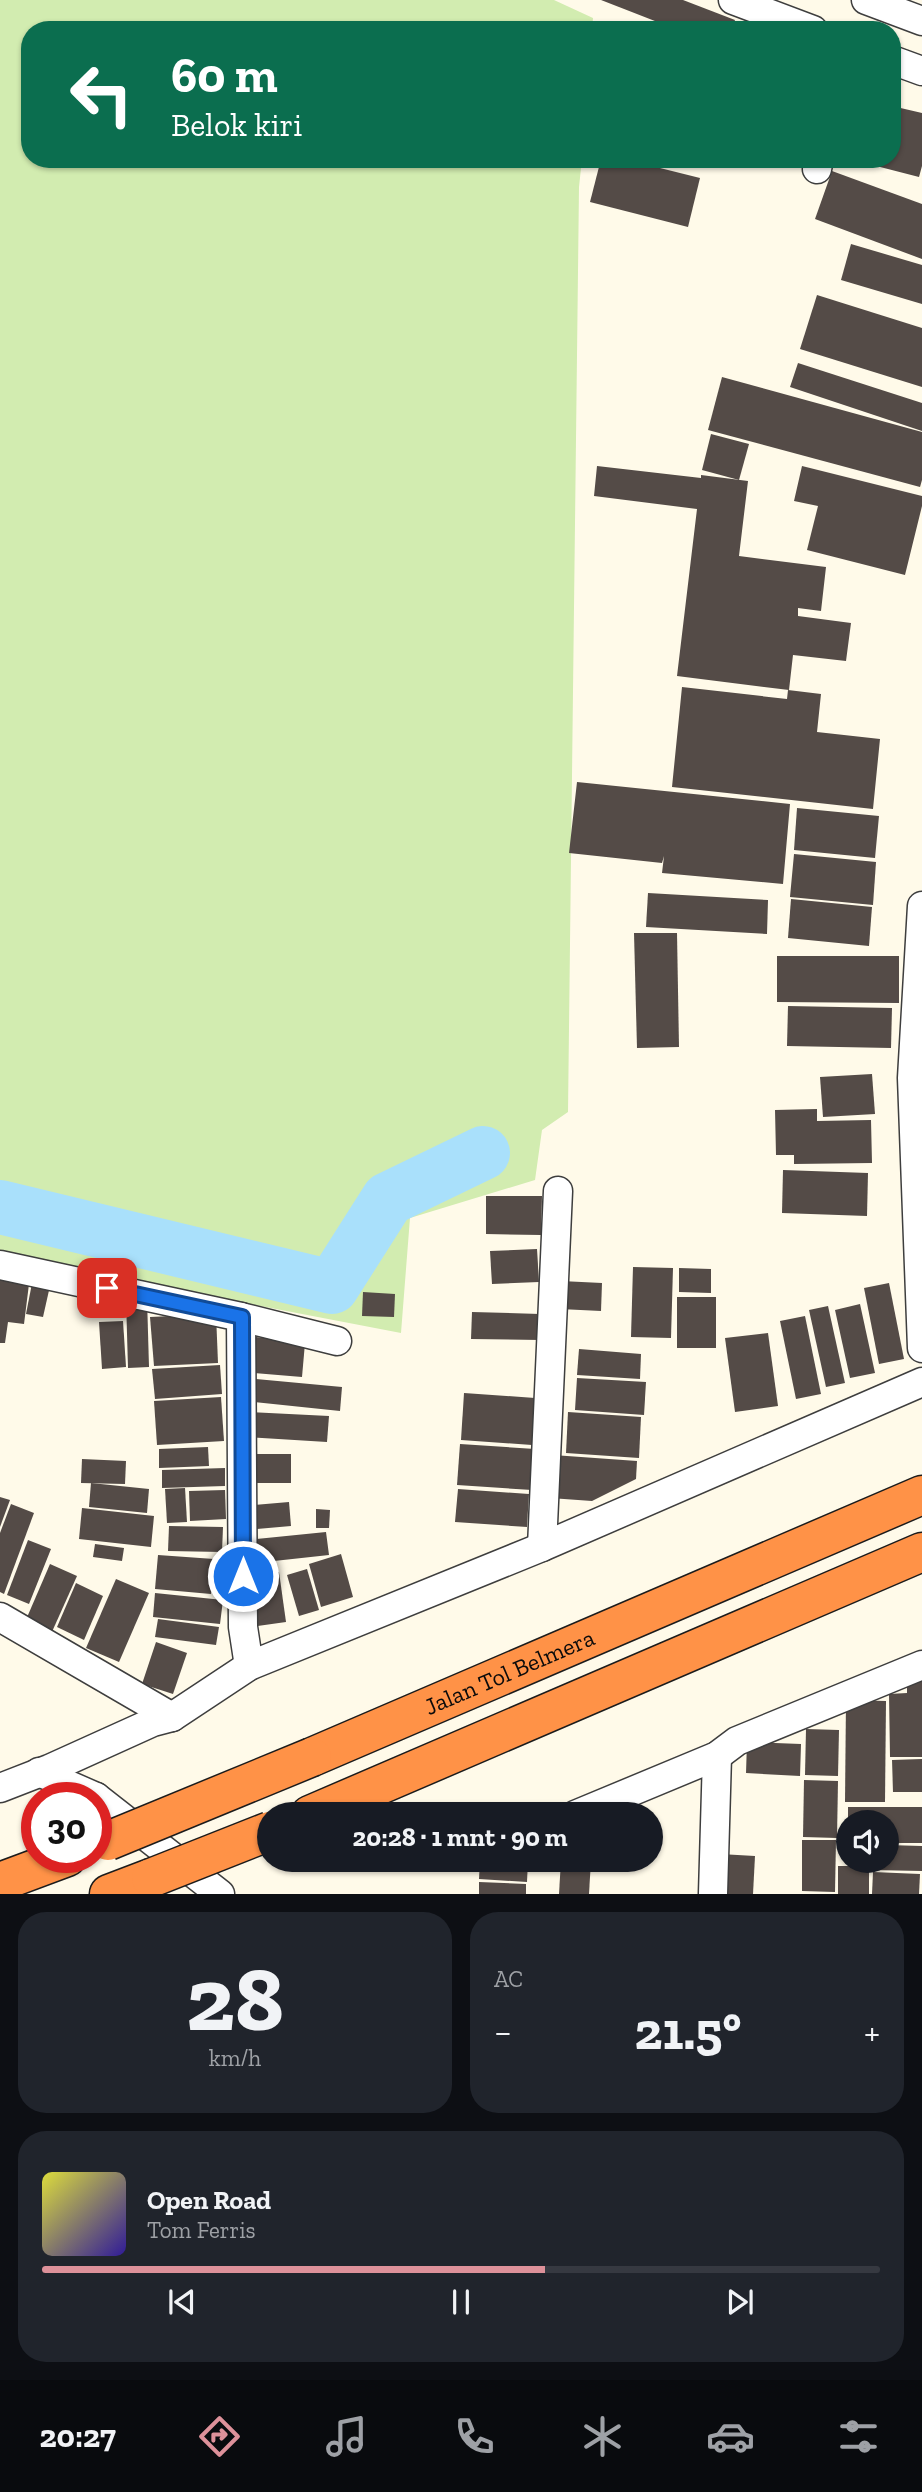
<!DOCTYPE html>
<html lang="id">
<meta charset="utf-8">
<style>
body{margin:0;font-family:"Zilla Slab",serif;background:#20242c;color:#f1f3f6;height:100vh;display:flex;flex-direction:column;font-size:26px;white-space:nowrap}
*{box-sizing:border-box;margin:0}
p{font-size:23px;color:#9ea1a6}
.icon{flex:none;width:38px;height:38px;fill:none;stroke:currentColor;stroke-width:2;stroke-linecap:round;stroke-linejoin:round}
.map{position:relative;height:1894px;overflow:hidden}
.panel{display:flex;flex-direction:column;gap:18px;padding:18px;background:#0d0f14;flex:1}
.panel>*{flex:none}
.banner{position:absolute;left:21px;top:21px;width:880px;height:147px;border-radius:28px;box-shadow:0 2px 5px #0004;background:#0b6e4f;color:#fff;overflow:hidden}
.fabs{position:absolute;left:836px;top:1810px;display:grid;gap:14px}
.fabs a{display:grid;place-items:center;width:63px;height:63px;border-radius:50%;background:#171b24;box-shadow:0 2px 5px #0004;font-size:35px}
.speed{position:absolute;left:21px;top:1782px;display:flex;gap:14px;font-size:35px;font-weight:700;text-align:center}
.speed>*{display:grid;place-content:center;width:91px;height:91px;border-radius:50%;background:#171b24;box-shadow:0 2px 5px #0004;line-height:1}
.speed .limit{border:10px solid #d22;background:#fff;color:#111}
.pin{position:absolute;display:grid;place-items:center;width:60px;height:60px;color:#fff;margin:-30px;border-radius:14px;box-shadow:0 4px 10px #0006}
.me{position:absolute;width:77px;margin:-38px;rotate:0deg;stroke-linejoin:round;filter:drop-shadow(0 0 5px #0008)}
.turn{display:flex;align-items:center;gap:24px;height:147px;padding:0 35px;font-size:32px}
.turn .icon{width:91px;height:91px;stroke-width:2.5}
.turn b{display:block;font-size:49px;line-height:60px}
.big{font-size:52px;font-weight:700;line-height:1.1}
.panel .tile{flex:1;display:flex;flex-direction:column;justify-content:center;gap:10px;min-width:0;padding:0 24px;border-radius:28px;background:#20242c}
.panel .dial{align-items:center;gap:0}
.dial b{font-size:91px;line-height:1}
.song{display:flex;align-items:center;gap:21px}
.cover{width:84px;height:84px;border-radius:10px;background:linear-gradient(135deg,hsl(60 70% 55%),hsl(250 70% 35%))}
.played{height:7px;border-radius:4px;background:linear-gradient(90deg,#dd919a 60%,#363941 60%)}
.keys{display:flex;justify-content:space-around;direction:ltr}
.heat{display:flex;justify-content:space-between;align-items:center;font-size:38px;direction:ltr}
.panel .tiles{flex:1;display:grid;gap:18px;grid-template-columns:1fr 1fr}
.tile:last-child{grid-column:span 2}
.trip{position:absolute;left:257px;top:1802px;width:406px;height:70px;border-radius:35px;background:#171b24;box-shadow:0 2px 5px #0004;font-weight:700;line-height:70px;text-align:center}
.tab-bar{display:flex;height:112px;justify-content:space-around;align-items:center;background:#090b0e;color:#9ea1a6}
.tab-bar .icon{width:49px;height:49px}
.tab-bar .on{color:#dd919a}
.tab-bar b{font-size:32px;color:#f1f3f6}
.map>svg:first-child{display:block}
.green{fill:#d2ecb0}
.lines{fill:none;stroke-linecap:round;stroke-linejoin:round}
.river{stroke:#a9e0fb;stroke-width:54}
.building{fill:#544b47}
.minor-casing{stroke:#3e3e3e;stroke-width:31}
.motorway-casing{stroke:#1c1c1c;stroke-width:41}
.minor{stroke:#fff;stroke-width:28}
.motorway{stroke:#ff9247;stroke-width:38}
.motorway-bridge-casing{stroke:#1c1c1c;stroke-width:41;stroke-linecap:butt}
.motorway-bridge{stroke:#ff9247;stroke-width:38}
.route-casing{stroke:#114b97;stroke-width:18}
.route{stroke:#1a73e8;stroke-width:12}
.labels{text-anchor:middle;stroke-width:7;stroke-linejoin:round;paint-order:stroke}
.street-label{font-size:24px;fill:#0b0b0b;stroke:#fff}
</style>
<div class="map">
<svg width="922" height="1894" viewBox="0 0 922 1894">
<rect width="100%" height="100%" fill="#fffae9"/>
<path class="green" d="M0 0H554L593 18 592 30H30V159H582L579 187 568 1112 542 1130 535 1180 410 1218 401 1333 0 1256Z"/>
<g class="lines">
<path class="river" d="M0 1207 332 1287 388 1199 483 1153"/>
</g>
<g class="building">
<path d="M601 0H683L735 20 731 30H678Z"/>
<path d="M892 106 922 113V166L919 177 853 160 892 159Z"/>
<path d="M601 159H624L700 178 688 227 590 202Z"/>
<path d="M832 171 922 204V259L815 219Z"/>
<path d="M851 244 922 265V304L841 280Z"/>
<path d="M817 295 922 328V387L800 349Z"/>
<path d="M798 363 922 403V431L790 387Z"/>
<path d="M722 377 922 432V480L920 487 708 430Z"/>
<path d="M711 434 749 444 739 480 702 470Z"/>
<path d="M597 466 701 478V475L748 481 739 556 826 567 821 611 798 608V616L851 623 846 661 793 655 789 690 677 676 697 509 594 496Z"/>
<path d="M802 466 922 496V506L905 575 807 550 818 506 794 501Z"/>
<path d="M682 687 787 699 788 690 821 694 817 732 880 739 873 809 672 787Z"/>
<path d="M577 782 790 804 783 884 662 873 664 856 662 863 569 853Z"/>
<path d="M797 808 879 816 875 858 794 850Z"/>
<path d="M794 854 876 862 873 905 790 897Z"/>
<path d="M648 893 768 900 767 934 646 927Z"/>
<path d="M791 899 872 907 869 946 788 938Z"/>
<path d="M634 933H677L679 1047 637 1048Z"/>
<path d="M777 956H899V1003L777 1002Z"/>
<path d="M788 1006 892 1008 891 1048 787 1046Z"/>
<path d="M872 1074 875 1114 823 1117 820 1077Z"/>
<path d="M817 1109V1121L871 1120 872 1163 794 1164V1155H776L775 1110Z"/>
<path d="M783 1170 868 1173 867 1216 782 1213Z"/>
<path d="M486 1196H542L541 1235 486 1234Z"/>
<path d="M537 1249 539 1282 492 1284 490 1251Z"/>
<path d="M633 1267 673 1268 671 1338 631 1337Z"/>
<path d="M679 1268 711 1269V1293L679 1292Z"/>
<path d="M0 1272 30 1276 24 1324 8 1322 5 1343H0Z"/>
<path d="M34 1273 52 1277 43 1317 26 1314Z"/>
<path d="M561 1281 602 1283 601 1311 560 1309Z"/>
<path d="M889 1283 904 1359 879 1364 864 1288Z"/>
<path d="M363 1292 395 1294 394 1317 362 1316Z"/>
<rect x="677" y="1297" width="39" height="51"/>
<path d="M147 1298 149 1367 128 1368 126 1299Z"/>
<path d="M860 1304 875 1373 850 1378 835 1310Z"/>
<path d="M828 1306 845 1383 826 1387 809 1310Z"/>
<path d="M472 1312 540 1314V1340L471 1339Z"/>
<path d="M216 1314 218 1363 154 1366 150 1317Z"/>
<path d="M805 1316 821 1394 796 1399 780 1321Z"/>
<path d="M123 1321 126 1367 102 1369 99 1322Z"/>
<path d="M768 1333 778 1406 735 1412 725 1338Z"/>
<path d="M256 1337 305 1343 302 1377 253 1373Z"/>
<path d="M579 1349 641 1354 640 1379 577 1375Z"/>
<path d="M220 1365 222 1394 155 1399 152 1369Z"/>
<path d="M577 1378 646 1382 644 1415 575 1410Z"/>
<path d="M256 1379 342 1387 340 1411 254 1402Z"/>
<path d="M464 1393 535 1398 532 1445 461 1440Z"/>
<path d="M221 1397 224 1441 157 1445 154 1401Z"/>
<path d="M249 1412 329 1416 327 1442 248 1437Z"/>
<path d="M568 1412 641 1417 639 1458 566 1453Z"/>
<path d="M460 1444 535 1449 532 1490 457 1485Z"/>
<path d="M208 1447 209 1466 159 1468V1449Z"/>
<rect x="245" y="1454" width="46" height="29"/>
<path d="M553 1455 637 1461 636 1479 592 1501 550 1498Z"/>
<path d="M82 1459 126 1461 125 1484 81 1483Z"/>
<path d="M225 1468V1486L162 1488V1470Z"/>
<path d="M91 1483 149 1489 147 1513 89 1507Z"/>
<path d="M185 1488 187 1522 167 1523 165 1489Z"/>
<path d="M458 1489 529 1494 527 1527 455 1522Z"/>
<path d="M225 1490 226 1519 190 1521 189 1491Z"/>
<path d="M0 1497 10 1500 0 1527Z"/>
<path d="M289 1502 291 1526 246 1530 243 1506Z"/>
<path d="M11 1504 34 1513 4 1594 0 1592V1533Z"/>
<path d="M82 1508 154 1516 151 1547 79 1539Z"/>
<path d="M316 1509 330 1510 329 1528H316Z"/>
<path d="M169 1526 223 1527 222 1552 168 1551Z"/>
<path d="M326 1532 329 1555 274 1561 275 1569 250 1572 246 1540Z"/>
<path d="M28 1540 51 1549 29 1604 7 1595Z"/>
<path d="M95 1544 124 1548 122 1561 93 1557Z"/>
<path d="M341 1554 353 1597 321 1607 309 1564Z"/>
<path d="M158 1555 214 1559 211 1594 155 1589Z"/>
<path d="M50 1564 77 1576 51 1634 25 1622Z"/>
<path d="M307 1569 319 1610 299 1616 287 1575Z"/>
<path d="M279 1572 286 1622 251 1627 244 1577Z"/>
<path d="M116 1579 149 1593 119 1662 86 1648Z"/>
<path d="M76 1583 103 1596 84 1640 57 1627Z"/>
<path d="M155 1593 223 1600 220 1624 153 1617Z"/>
<path d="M158 1619 219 1627 216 1645 155 1637Z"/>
<path d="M156 1642 187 1653 173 1694 142 1684Z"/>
<path d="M907 1680H922V1757H890L889 1694 907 1693Z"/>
<path d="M846 1700 886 1701 885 1802H845Z"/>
<path d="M806 1729 839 1730 838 1776 805 1775Z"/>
<path d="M747 1742 801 1744 800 1776 746 1773Z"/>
<path d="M922 1759V1792H893L892 1760Z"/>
<path d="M804 1780 838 1781 837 1838 803 1837Z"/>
<path d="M848 1807H922V1843H887V1822H848Z"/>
<path d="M802 1840H836L835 1892 802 1891Z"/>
<path d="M887 1845 922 1846V1871L872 1870V1865L847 1864V1860H887Z"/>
<path d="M720 1854 755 1856 753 1894H718Z"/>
<path d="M480 1860H528L527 1882 479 1879Z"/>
<path d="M561 1860H591L589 1894H559Z"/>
<rect x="838" y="1866" width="31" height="28"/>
<path d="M873 1872 920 1874 919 1894H872Z"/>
<path d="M479 1882 526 1884V1894H479Z"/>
</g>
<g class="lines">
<g class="minor-casing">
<g id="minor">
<path d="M733 0 813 30"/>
<path d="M866 0 922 21"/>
<path d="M892 60 922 71"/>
<path d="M817 169 819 159"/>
<path d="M922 906 912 1078 922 1348"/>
<path d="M0 1265 241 1317 243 1627 249 1666"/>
<path d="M241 1317 337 1341"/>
<path d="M542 1547 558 1191"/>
<path d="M0 1617 172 1717"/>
<path d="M39 1772 96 1797"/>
<path d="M0 1788 49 1769 153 1722 172 1717 249 1666 542 1547 922 1382"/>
<path d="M96 1797 220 1894"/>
<path d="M575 1815 717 1756 737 1741 922 1665"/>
<path d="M713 1894 717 1756"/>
</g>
</g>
<g class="motorway-casing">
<g id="motorway">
<path id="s1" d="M312 1757 922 1495"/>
<path d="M310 1815 922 1552"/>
<path d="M0 1882 67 1857"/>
<path d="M109 1894 151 1878"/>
</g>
</g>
<use href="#minor" class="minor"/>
<use href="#motorway" class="motorway"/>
<g class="motorway-bridge-casing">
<g id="motorway-bridge">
<path d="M108 1841 312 1757"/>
<path d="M151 1878 270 1831"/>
</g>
</g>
<use href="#motorway-bridge" class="motorway-bridge"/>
</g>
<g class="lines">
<g class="route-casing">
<path id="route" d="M107 1288 242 1317 243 1576"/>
</g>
<use href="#route" class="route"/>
</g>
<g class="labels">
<g class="street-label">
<text dy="8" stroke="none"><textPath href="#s1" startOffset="215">Jalan Tol Belmera</textPath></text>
</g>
</g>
</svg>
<div class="fabs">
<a><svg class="icon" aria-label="sound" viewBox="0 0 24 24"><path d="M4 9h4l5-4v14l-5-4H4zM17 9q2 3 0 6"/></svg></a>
</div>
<div class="speed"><div class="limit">30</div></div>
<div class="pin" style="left:107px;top:1288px;background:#d93025"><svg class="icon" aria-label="arrive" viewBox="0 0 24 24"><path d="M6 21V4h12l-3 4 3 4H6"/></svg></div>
<svg class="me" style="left:243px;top:1576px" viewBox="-20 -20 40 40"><circle r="17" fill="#1a73e8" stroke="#fff" stroke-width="3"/><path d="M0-11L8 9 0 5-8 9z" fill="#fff"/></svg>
<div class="trip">20:28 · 1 mnt · 90 m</div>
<div class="banner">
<div class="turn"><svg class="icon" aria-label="left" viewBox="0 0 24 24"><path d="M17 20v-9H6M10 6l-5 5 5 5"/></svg><div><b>60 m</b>Belok kiri</div></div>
</div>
</div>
<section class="panel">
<div class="tiles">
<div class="tile dial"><b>28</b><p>km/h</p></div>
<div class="tile"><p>AC</p>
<div class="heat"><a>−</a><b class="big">21.5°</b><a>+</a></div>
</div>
<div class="tile">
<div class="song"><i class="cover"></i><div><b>Open Road</b><p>Tom Ferris</p></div></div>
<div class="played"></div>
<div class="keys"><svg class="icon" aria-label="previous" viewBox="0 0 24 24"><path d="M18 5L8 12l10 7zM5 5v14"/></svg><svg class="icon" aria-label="pause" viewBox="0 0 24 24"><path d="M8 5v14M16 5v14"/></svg><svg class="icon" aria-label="next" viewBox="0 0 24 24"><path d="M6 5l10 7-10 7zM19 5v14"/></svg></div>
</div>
</div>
</section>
<nav class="tab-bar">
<b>20:27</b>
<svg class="icon on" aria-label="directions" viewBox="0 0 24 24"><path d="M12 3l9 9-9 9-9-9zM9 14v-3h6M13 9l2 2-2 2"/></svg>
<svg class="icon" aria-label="music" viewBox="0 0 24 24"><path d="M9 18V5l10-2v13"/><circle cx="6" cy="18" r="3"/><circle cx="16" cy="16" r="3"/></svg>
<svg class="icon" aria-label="phone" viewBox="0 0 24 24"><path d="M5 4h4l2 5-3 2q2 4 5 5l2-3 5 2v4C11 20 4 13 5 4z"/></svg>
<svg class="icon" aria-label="climate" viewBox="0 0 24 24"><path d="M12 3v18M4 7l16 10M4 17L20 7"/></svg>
<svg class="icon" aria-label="car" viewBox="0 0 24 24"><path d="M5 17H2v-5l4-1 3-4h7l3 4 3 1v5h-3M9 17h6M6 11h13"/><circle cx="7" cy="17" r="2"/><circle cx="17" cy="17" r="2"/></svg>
<svg class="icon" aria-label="filters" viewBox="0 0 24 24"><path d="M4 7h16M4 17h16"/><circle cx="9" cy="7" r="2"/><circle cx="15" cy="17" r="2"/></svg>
</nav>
